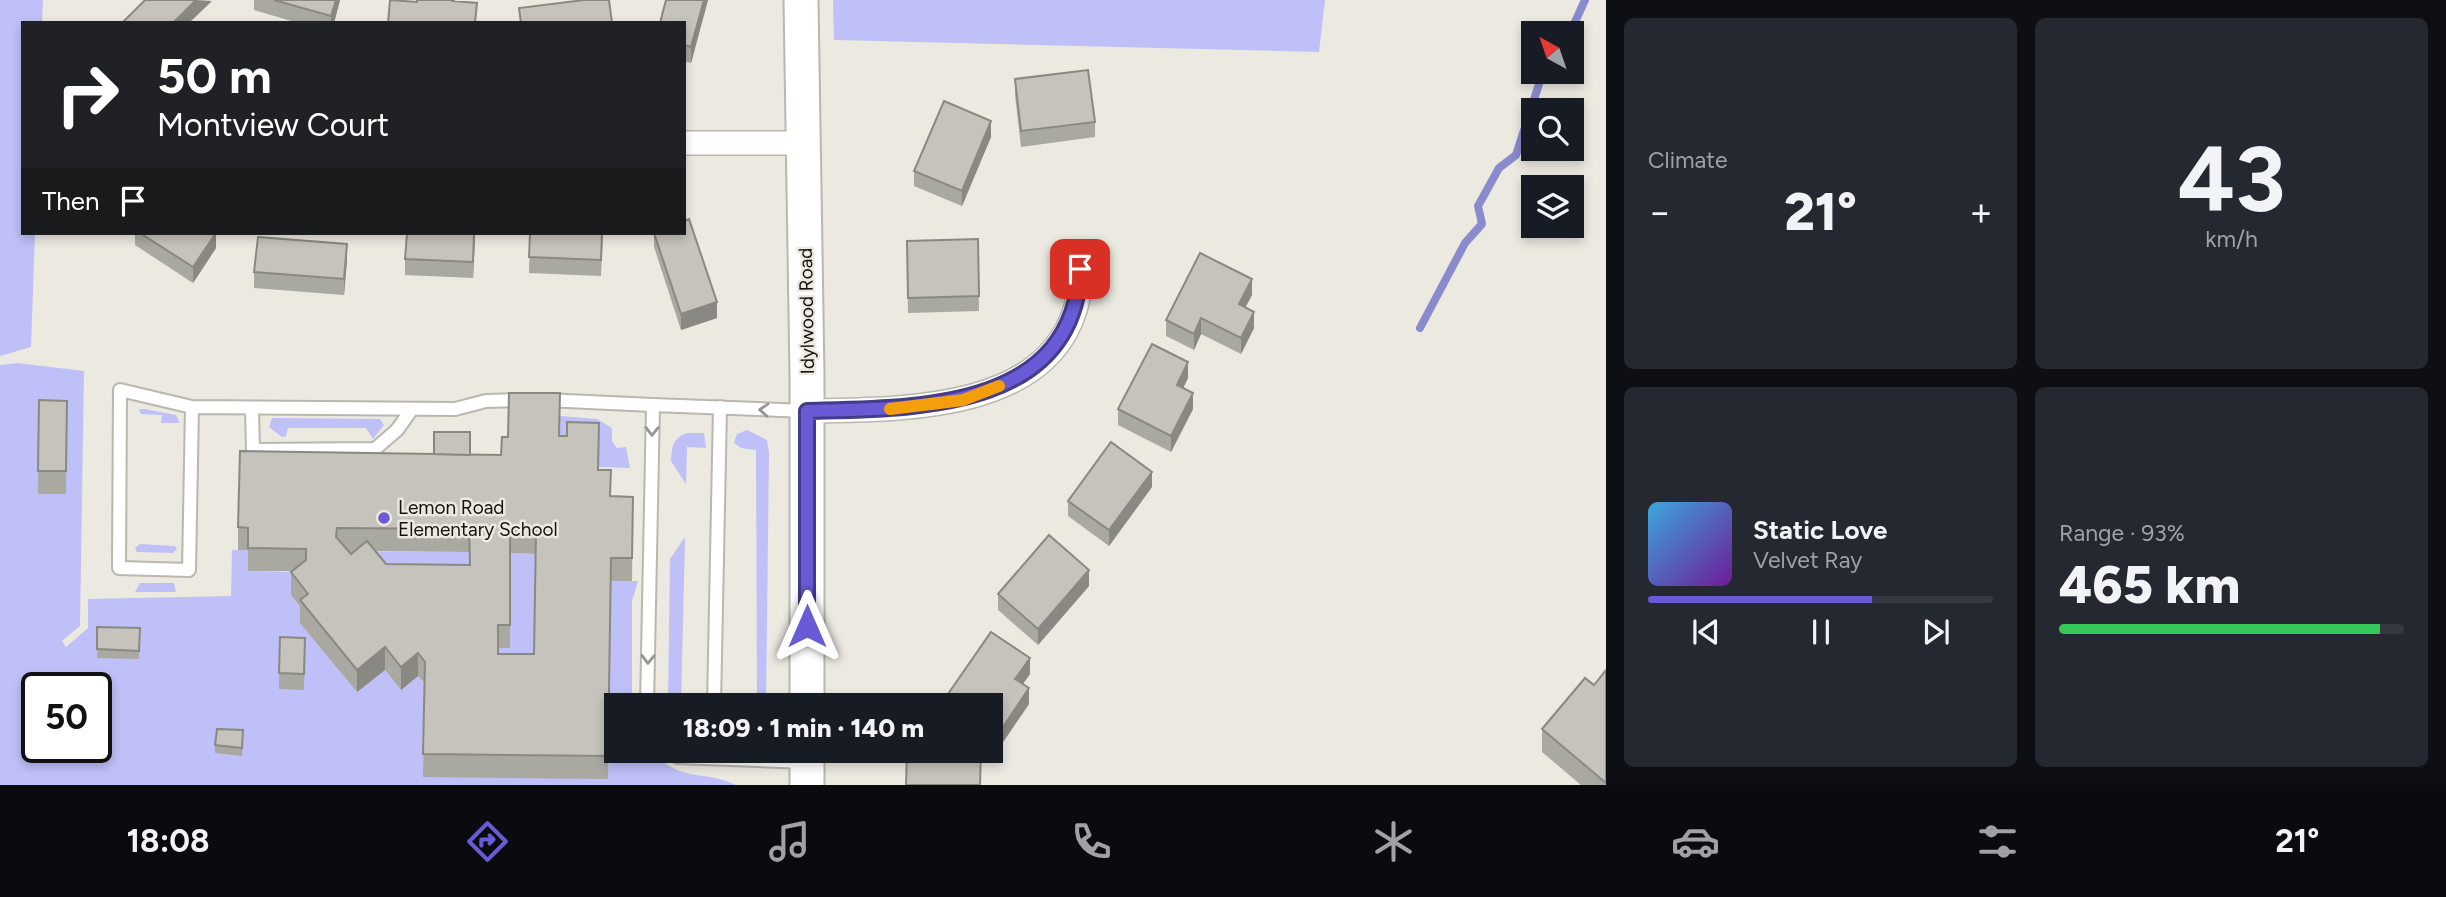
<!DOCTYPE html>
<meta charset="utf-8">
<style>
body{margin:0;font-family:Figtree,sans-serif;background:#242831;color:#f1f3f6;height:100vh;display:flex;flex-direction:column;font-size:26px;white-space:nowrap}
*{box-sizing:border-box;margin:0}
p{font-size:23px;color:#9ea1a6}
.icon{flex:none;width:38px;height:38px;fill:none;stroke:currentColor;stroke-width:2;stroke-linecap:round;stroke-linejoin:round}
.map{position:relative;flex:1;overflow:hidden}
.sheet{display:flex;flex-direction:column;gap:18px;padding:18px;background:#0d0f14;width:840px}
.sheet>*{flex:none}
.hud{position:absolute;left:21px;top:21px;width:665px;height:214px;border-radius:0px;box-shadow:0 4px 10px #0003;background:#202124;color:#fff;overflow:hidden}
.needle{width:46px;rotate:320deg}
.tools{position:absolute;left:1521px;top:21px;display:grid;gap:14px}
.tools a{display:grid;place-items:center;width:63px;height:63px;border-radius:0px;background:#171b24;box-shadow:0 4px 10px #0003;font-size:35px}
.speed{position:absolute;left:21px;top:672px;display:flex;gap:14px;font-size:35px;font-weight:700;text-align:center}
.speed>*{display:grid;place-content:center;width:91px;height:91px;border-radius:50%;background:#171b24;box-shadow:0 4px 10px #0003;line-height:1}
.speed .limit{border:4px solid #111;border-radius:10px;background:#fff;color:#111}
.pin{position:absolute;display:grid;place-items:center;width:60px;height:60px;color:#fff;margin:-30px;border-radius:14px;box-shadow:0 4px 10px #0006}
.me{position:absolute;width:77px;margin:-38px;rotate:0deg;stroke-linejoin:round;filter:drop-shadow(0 0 5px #0008)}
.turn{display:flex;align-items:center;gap:24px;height:147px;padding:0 21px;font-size:32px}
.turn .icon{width:91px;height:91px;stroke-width:2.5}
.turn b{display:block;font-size:49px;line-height:60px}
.then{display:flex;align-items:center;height:66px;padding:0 21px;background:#0003;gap:14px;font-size:26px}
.big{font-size:52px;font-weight:800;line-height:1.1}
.sheet .widget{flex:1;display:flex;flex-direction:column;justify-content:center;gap:10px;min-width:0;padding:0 24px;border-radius:10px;background:#242831}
.sheet .dial{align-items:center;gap:0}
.dial b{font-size:91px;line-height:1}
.song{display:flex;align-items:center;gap:21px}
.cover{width:84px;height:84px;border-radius:10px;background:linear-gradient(135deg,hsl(200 70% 55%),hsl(280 70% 35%))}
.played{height:7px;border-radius:4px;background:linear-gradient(90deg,#685bd5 65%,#363941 65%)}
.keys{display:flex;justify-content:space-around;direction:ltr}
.heat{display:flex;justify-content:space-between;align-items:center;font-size:38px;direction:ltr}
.charge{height:10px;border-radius:5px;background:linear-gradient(90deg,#34c759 93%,#363941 0)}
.sheet .tiles{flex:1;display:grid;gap:18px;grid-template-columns:repeat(2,1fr)}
.trip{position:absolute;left:604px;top:693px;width:399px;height:70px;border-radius:0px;background:#171b24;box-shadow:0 4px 10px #0003;font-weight:800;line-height:70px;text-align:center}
.tab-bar{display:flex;height:112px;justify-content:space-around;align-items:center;background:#090b0e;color:#9ea1a6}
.tab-bar .icon{width:49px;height:49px}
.tab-bar .active{color:#685bd5}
.tab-bar b{font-size:32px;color:#f1f3f6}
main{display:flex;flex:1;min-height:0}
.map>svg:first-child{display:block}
.green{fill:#bec0f7;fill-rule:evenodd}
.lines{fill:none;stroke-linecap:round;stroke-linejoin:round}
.stream{stroke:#8a8ace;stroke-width:8}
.lane-casing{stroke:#bab7af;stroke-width:16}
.street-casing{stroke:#bab7af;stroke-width:26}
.secondary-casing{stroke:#bab7af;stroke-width:37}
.lane{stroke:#fff;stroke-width:12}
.street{stroke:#fff;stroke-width:23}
.secondary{stroke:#fff;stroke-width:33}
.wall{fill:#a9a8a1;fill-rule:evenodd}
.shaded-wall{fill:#8a8883}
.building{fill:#c5c3bb;stroke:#8a8883;stroke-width:2;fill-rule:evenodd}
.oneway{stroke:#959593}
.route-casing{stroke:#443b8a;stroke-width:18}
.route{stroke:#685bd5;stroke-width:12}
.slow{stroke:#f59e0b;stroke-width:12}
.poi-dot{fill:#685bd5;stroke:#ece9e1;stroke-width:2.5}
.labels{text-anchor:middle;stroke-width:5;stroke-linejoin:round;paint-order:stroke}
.street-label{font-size:19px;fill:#141310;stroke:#ece9e1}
.poi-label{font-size:19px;fill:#141310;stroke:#ece9e1;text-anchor:start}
</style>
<main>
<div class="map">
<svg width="1606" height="785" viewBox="0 0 1606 785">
<rect width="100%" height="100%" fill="#ece9e1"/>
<g class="green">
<path d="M0 0H43L42 23H23V233H35L31 347 0 356Z"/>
<path d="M833 0H1325L1319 52 834 40Z"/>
<path d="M17 363 84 371 80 626 62 641 66 647 88 628V599L231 596 232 550H248V571L306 572 308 616 357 692 385 670 401 690 418 676 425 685 608 779 611 581H638L632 601V705H616V751H649C688 785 697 768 736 785H0V365ZM37 688H96V747H37Z"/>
<path d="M144 409 176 415 180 423H161L162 415 141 414 139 409Z"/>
<path d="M560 416 597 419 612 428V441L617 448 626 447 630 468 598 467 599 446 559 450Z"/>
<path d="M272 418 380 419 384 425 373 439 366 428H288L286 436 282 437 269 427Z"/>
<path d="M747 430 767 440 769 452 766 705H757L756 450 741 448 734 443 737 434Z"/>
<path d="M688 433H704L706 448 687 447 686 484 671 461C672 447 673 437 688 433Z"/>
<path d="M685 537 681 705H668L670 559Z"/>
<path d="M140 544 175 546 177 549 173 553 137 552 135 548Z"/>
<path d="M337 551 469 552 470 587Z"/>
<path d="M510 553 536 554 534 677 498 676V648H510Z"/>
<path d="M140 583H174L176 592H135Z"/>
</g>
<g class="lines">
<g class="stream">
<path d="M1570 33 1585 0"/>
<path d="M1420 328 1465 243 1482 224 1478 206 1499 168 1516 155 1540 81 1546 72"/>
</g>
<g class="lane-casing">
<g id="lane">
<path d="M545 400 653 405"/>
<path d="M192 407 189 570 119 568 120 390 192 407 455 409 486 401 523 400"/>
<path d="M252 409 253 450 375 449 397 430 412 409"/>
<path d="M647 705 653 405 807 411"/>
<path d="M714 705 720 407"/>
<path d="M669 751 678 757 806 762"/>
</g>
</g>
<g class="street-casing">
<g id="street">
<path d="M684 143H804"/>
<path d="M808 411C894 409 1043 414 1075 310 1081 291 1080 271 1081 252"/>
</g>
</g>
<g class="secondary-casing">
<g id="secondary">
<path d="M801 0 807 376V705"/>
<path d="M807 785V751"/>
</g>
</g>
<use href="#lane" class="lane"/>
<use href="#street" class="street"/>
<use href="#secondary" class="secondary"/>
</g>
<g class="wall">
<path d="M254 0H340L334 23H298L254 10Z"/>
<path d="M666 0H708L691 63 684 61V23Z"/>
<path d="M1015 79 1095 122V137L1021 147 1015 95Z"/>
<path d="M991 137 962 206 914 186V171Z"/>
<path d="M135 233H216V248L193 283 135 245Z"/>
<path d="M475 233 473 278 405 275V259Z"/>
<path d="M530 233H603L601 276 529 273Z"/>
<path d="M654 233 717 318 681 330 654 247Z"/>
<path d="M978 239 979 311 908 313 907 241Z"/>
<path d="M347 260 344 295 254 288V272Z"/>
<path d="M1252 295 1245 307 1254 328 1241 354 1201 334 1194 350 1166 336V320Z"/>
<path d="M1188 378 1183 388 1193 409 1171 452 1118 425V409Z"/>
<path d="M67 401 66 494H38V471Z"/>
<path d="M559 436 598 470 611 496 633 497 632 581H611L608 779 423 777 425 684 418 676 401 690 385 670 357 692 300 623V606L291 595V571H248V550H238V527L470 455H501ZM375 551 469 552V565L386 564ZM510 553 536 554 534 654H498V648H510Z"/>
<path d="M1152 487 1109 546 1068 516V501Z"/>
<path d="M1089 586 1038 645 998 610V594Z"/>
<path d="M97 627 140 628 139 659 97 658Z"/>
<path d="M280 637 305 638 304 690 279 689Z"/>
<path d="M1606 670V785H1581L1542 752V729L1594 685Z"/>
<path d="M1030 674 1023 684 1029 704 1001 745 990 738V705H948V694Z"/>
<path d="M243 738 242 756 215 753V745Z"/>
</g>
<g class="shaded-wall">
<path d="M196 0 212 1 189 23H173Z"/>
<path d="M336 0H340L334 23H331V16Z"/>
<path d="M704 0H708L691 63V47Z"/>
<path d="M991 121V137L962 206V191Z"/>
<path d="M216 233V248L193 283V267Z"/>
<path d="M474 233 475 237 473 278V262Z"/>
<path d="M347 244V260L344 295V279Z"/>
<path d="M1252 279V295L1239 320V304Z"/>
<path d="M717 302V318L681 330V314Z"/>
<path d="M1254 312V328L1241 354V338Z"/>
<path d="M1201 318V334L1194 350V334Z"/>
<path d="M1188 362V378L1177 401V385Z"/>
<path d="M1193 393V409L1171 452V436Z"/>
<path d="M1152 472V487L1109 546V530Z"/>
<path d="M1089 570V586L1038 645V629Z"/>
<path d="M385 647V670L357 692V670Z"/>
<path d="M418 653V676L401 690V667Z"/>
<path d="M1030 658V674L1015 695V679Z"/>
<path d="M1029 688V704L1001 745V730Z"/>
</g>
<g class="building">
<path d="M145 0H196L173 23H125L123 22Z"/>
<path d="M274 0H336L331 16Z"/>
<path d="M390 0 417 2V0H454L453 1 477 3 475 23H388Z"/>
<path d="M584 0H609L612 23H521L519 8Z"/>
<path d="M666 0H704L691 47 684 45V23H660Z"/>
<path d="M1088 70 1095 122 1021 131 1015 79Z"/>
<path d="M944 101 991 121 962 191 914 171Z"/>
<path d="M689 219 717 302 681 314 654 233H684V221Z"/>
<path d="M140 233H216L193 267Z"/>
<path d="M407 233H474L473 262 405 259Z"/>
<path d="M530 233H602L601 260 529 257Z"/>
<path d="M258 237 347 244 344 279 254 272Z"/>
<path d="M978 239 979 296 908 298 907 241Z"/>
<path d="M1200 253 1252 279 1239 304 1254 312 1241 338 1201 318 1194 334 1166 320Z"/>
<path d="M1152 344 1188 362 1177 385 1193 393 1171 436 1118 409Z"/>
<path d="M509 393H560L559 436H567V422L599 423 598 470H611L610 496 633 497 632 558H611L608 756 423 754 425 662 418 653 401 667 385 647 357 670 300 600 308 594 291 572 306 560V549L248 548V528L238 527 240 451 501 455 502 437H508ZM337 528 469 529 470 565 386 564 367 541 351 554 336 537ZM510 530 536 531 534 654H498V625H510Z"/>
<path d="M39 400 67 401 66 471H38Z"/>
<path d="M434 432H470V455L434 454Z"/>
<path d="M1111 442 1152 472 1109 530 1068 501Z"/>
<path d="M1049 535 1089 570 1038 629 998 594Z"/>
<path d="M97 627 140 628 139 651 97 649Z"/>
<path d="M991 632 1030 658 1015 679 1029 688 1001 730 990 723V705H965L948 694Z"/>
<path d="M280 637 305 638 304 674 279 673Z"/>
<path d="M1606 670V783L1542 729 1585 678 1594 685Z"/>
<path d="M217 729 243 730 242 748 215 745Z"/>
<path d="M907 751 981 753 980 785H906Z"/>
</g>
<defs><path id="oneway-chevron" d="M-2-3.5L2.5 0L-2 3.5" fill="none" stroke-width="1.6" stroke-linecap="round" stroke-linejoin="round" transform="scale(1.75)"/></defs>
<g class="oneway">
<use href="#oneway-chevron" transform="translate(764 410) rotate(-177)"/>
<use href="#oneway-chevron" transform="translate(652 431) rotate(91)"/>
<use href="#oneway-chevron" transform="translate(648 659) rotate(91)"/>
</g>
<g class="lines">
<g class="route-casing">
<path id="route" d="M807 626V411C913 408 1074 412 1080 269"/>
</g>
<use href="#route" class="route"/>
<path class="slow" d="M890 409 963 400 999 386"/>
</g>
<circle class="poi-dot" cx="384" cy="518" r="7"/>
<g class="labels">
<g class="street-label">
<text transform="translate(806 311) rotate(-91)" y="7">Idylwood Road</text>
</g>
<g class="poi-label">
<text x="398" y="514">Lemon Road<tspan x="398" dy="22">Elementary School</tspan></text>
</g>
</g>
</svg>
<div class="tools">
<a><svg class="needle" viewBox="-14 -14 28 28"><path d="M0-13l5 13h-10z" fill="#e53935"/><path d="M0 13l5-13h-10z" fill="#9ea1a6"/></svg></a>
<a><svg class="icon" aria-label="search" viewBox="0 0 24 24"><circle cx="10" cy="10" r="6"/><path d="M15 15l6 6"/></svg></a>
<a><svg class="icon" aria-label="layers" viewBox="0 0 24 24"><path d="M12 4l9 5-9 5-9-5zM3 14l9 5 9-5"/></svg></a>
</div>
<div class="speed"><div class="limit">50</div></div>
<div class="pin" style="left:1080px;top:269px;background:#d93025"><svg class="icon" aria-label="arrive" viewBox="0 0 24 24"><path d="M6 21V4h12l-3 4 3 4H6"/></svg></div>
<svg class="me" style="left:807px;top:626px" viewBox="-20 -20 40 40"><path d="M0-17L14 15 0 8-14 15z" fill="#685bd5" stroke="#fff" stroke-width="4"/></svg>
<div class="trip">18:09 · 1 min · 140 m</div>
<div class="hud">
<div class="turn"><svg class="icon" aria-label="right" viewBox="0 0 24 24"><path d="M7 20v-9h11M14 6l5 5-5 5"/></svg><div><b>50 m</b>Montview Court</div></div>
<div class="then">Then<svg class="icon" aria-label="arrive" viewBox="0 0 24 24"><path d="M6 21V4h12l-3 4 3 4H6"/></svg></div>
</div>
</div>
<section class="sheet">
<div class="tiles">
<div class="widget"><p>Climate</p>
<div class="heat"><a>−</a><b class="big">21°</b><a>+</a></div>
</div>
<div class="widget dial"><b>43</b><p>km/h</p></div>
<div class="widget">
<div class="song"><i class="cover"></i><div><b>Static Love</b><p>Velvet Ray</p></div></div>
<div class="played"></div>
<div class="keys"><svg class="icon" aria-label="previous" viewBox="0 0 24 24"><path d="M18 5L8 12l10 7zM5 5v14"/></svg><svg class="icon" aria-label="pause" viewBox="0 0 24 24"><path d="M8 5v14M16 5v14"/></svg><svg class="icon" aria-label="next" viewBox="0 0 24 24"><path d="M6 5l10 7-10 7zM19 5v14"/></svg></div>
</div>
<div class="widget"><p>Range · 93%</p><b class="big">465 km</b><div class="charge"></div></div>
</div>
</section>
</main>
<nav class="tab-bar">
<b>18:08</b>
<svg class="icon active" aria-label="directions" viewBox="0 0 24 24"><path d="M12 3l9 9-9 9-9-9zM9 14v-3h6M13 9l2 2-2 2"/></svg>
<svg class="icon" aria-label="music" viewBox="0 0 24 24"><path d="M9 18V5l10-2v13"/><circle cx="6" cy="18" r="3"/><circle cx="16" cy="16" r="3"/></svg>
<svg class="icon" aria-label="phone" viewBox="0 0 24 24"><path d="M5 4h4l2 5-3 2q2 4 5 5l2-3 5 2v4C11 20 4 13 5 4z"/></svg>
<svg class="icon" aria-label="climate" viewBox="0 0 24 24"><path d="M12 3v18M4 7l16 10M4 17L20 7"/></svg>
<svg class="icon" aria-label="car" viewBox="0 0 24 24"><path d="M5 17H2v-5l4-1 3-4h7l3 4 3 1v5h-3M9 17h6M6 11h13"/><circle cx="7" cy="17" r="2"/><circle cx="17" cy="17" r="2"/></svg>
<svg class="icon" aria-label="filters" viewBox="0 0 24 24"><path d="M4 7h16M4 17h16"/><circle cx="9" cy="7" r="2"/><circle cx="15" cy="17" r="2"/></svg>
<b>21°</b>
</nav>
